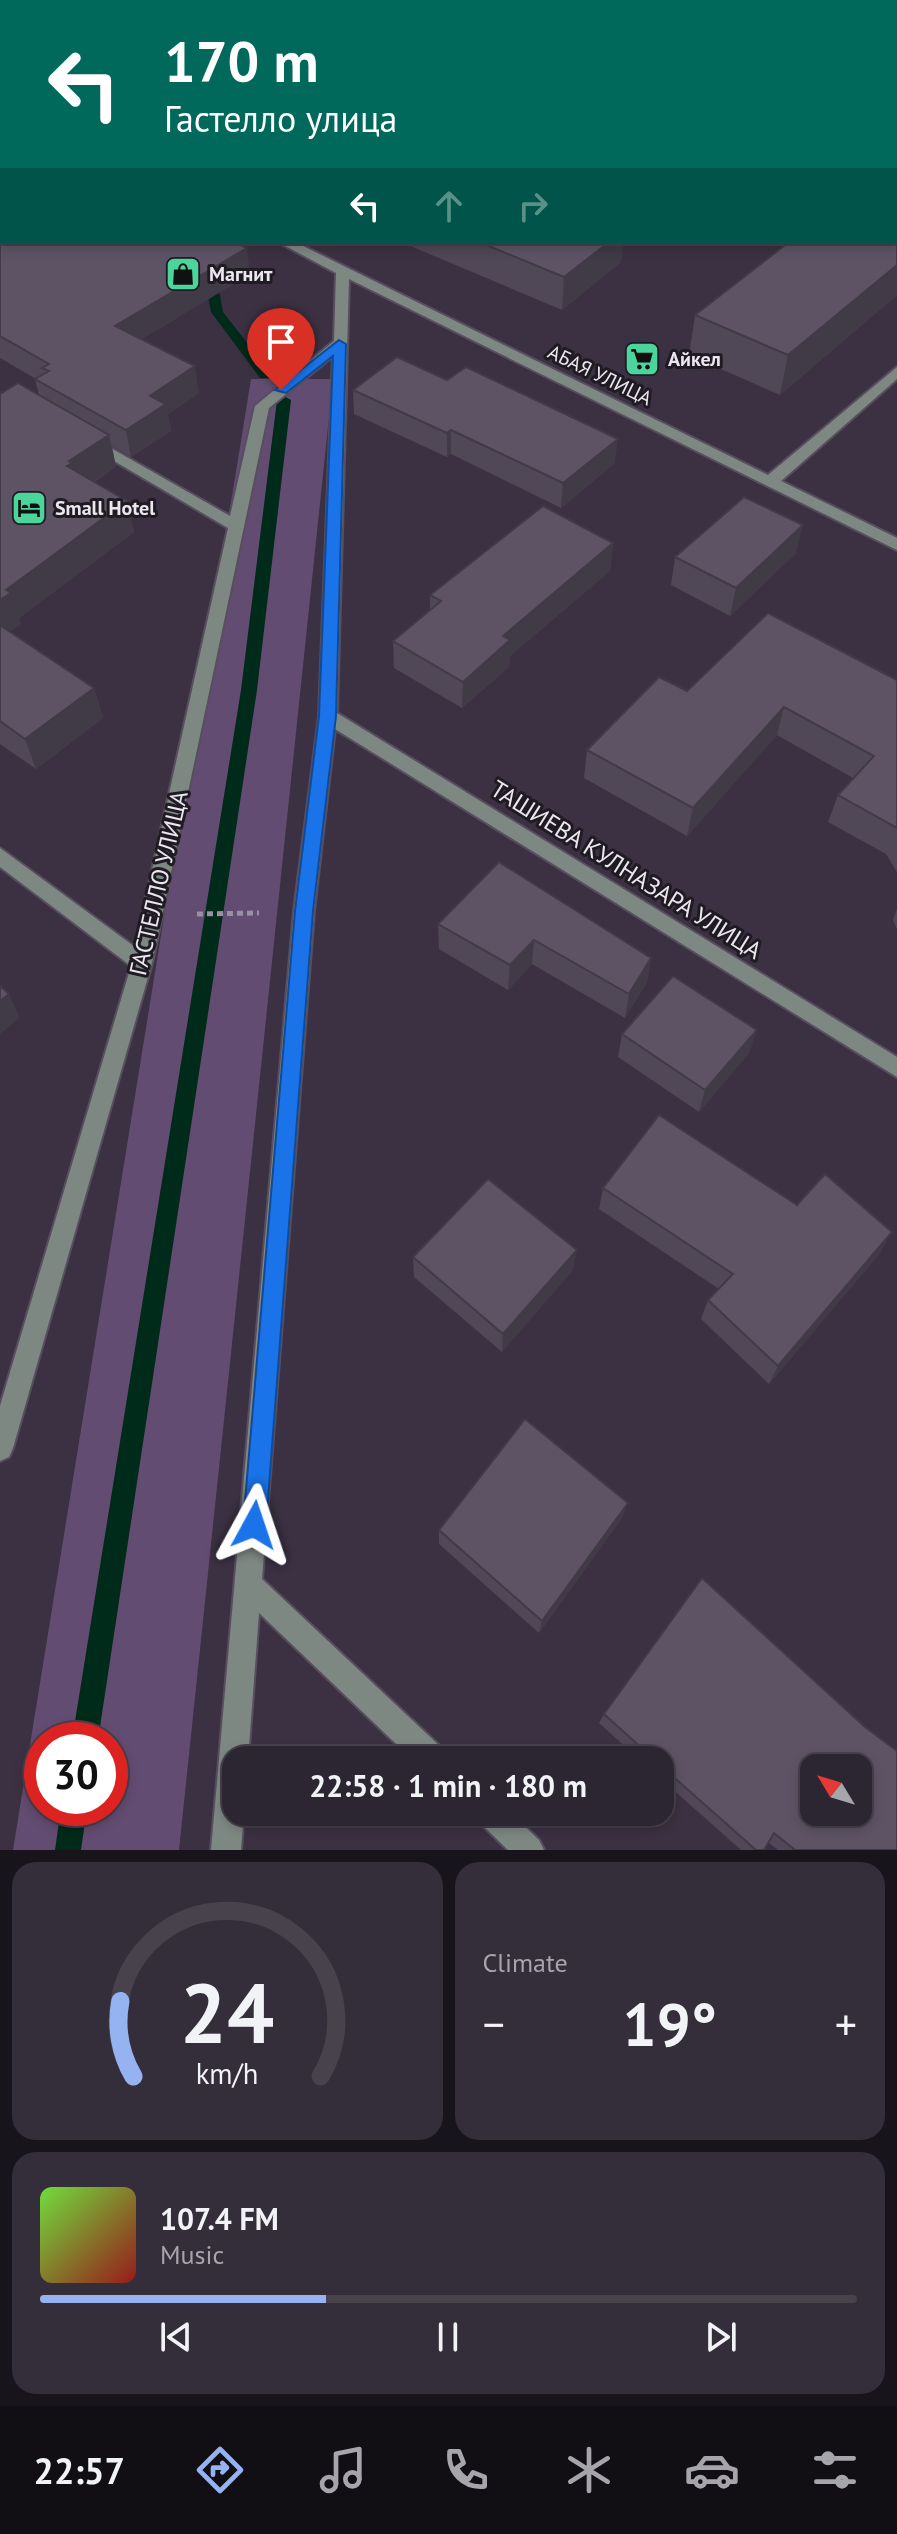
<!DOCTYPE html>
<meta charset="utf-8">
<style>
body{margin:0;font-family:"PT Sans",sans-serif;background:#342d3a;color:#f1f3f6;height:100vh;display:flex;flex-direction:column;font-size:30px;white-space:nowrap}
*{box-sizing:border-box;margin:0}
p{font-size:26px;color:#a6a5ac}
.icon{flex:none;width:44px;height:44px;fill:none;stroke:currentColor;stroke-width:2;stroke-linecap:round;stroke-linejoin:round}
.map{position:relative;height:1850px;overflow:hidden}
.panel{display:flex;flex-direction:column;gap:12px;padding:12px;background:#18141c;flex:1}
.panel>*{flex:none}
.top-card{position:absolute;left:0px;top:0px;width:898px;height:244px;box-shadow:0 4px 12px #0003,0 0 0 2px #48424d;background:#00695c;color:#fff;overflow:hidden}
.needle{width:52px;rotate:308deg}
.tools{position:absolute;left:800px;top:1754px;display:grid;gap:16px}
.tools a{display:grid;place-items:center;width:72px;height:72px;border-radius:16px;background:#2c2532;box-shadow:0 4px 12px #0003,0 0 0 2px #48424d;font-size:40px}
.speed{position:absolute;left:24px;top:1722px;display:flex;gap:16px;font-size:40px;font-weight:700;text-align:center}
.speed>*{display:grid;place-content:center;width:104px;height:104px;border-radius:50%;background:#2c2532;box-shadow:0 4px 12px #0003,0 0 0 2px #48424d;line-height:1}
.speed .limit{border:12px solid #d22;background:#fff;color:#111}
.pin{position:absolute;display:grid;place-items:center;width:68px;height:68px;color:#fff;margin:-82px -34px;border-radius:50% 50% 50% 0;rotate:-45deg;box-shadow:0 0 8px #0007}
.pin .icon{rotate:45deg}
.me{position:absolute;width:88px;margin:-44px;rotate:5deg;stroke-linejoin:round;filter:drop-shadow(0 0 6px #0008)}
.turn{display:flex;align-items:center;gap:28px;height:168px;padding:0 32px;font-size:36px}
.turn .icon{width:104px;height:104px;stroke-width:2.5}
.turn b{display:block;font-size:56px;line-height:68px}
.lanes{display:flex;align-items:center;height:76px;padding:0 32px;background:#0003;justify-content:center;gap:40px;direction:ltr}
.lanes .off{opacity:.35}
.big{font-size:60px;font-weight:800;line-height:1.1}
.panel .card{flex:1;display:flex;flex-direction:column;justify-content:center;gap:12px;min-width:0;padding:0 28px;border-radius:24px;background:#342d3a}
.panel .dial{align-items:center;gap:0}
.dial svg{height:208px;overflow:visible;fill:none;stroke:#48424d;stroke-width:7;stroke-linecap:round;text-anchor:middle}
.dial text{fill:#f1f3f6;stroke:none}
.song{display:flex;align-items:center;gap:24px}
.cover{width:96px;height:96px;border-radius:12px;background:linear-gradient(135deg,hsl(100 70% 55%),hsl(0 70% 35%))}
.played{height:8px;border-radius:4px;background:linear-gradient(90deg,#95b2f1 35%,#48424d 35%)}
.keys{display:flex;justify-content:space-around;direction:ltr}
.heat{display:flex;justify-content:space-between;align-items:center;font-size:44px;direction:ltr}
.panel .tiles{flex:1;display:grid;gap:12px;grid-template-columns:1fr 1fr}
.card:last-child{grid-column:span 2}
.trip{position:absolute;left:222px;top:1746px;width:452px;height:80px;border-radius:24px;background:#2c2532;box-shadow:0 4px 12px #0003,0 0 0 2px #48424d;font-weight:800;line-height:80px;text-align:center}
.tabs{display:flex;height:128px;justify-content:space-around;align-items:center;background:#120f14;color:#a6a5ac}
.tabs .icon{width:56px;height:56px}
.tabs .current{color:#95b2f1}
.tabs b{font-size:36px;color:#f1f3f6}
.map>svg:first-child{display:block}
.green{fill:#634c72;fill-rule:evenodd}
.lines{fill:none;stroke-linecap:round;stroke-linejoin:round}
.stream{fill:#002a19;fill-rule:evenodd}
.minor-casing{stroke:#574e5e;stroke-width:4}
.major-casing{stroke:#574e5e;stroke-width:4}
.path-far1{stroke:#99919f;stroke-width:3;stroke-dasharray:4 2;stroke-linecap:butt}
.path{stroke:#99919f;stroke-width:5;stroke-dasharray:6 4;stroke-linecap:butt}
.minor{fill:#7e8883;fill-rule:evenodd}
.major{fill:#c6dacf;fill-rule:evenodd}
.wall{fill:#504757}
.shaded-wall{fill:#413a47}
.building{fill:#5d5365;stroke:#413a47;stroke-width:2;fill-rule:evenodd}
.route{fill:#1a73e8;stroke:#114b97;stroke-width:2}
.labels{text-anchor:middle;stroke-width:6;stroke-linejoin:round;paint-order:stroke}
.far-poi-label{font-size:20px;font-weight:bold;fill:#ece6f1;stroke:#1f1b23;text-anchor:start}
.far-street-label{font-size:20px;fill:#ece6f1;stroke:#1f1b23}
.street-label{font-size:24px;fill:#ece6f1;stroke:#1f1b23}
</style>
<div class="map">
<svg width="897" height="1850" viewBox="0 0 897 1850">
<rect width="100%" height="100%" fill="#3b3142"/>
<path class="green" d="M251 379H333L179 1850H13ZM42 1740H110V1808H42Z"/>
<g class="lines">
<g class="stream">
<rect x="79" y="0" width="10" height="2"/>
<path d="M198 242H210L223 312 270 372V378H260L211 312Z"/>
<path d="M284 396 291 400 257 690 98 1740H72L241 690 277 400Z"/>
<path d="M61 1808H87L81 1850H55Z"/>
</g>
<g class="minor-casing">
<g id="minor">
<path d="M110 0H120L121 2H111Z"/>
<path d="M0 112 2 113V121L0 120Z"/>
<path d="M278 242H295L768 475 897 367V379L781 481 897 538V550L349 279 337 713 897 1057V1077L335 729 314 911 262 1579 444 1750 448 1760H413L259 1613 248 1760H236V1812H244L241 1850H211L294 911 319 716 333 356 269 408 152 963 13 1448 9 1457 0 1461V1406L131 966 0 867V848L135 947 228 528 82 442 85 439H95L230 516 255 406 334 341 336 273Z"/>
<path d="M475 1812H510L539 1840 544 1850H508L479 1822Z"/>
</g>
</g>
<g class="major-casing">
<path id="major" d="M2 152V160L0 161V153Z"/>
</g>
<path class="path-far1" d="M246 2 251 0"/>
<path class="path" d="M197 914 259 913"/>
<use href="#minor" class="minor"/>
<use href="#major" class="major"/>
</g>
<g class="wall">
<path d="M121 0H185L181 2H126Z"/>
<path d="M897 157V295L780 395 689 355 695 315Z"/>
<path d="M0 185 250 274 142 339 199 393 168 414 171 431 131 457 112 446 116 467 94 482 127 501 134 532 19 618 21 624 10 631 94 688 103 718 36 769 0 744V394L39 395 35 379H36L0 358Z"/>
<path d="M401 242H623L621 262 562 310Z"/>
<path d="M353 390 615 463 561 508 451 454 447 457 354 414Z"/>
<path d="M613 543 610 571 510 656 509 667 462 708 394 668 393 641 430 611V595Z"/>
<path d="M796 553 730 616 671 585 675 557Z"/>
<path d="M897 680V872L886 854 828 822 838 795 853 778 777 735 687 836 584 778 587 750 687 691Z"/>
<path d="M897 909V929L893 920Z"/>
<path d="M438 924 651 958 647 982 625 1018 532 964 508 990 439 949Z"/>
<path d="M622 1034 749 1053 699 1112 618 1057Z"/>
<path d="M603 1188 797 1205 880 1253 769 1384 701 1319 708 1300 719 1289 599 1209Z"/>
<path d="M413 1257 573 1270 502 1352 414 1277Z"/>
<path d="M622 1518 539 1633 439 1544V1530Z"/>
<path d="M604 1714 897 1850H778L768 1842 764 1850H741L660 1778V1760H640L599 1723Z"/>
</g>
<g class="shaded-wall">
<path d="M0 0H60L52 2H2V15H0Z"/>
<path d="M155 0H185L181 2H156Z"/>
<path d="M760 0H804L801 2H757Z"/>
<path d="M0 32H2V60L0 61Z"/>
<path d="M609 242H623L621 262 562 310 564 277Z"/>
<path d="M247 248 250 274 121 352 115 326Z"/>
<path d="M897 265V295L780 395 788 355Z"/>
<path d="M195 366 199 393 168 414 171 431 131 457 126 430 150 396Z"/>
<path d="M451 430V454L447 457V433Z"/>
<path d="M109 435 116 467 79 491 67 466 69 461Z"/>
<path d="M618 439 615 463 561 508 563 483Z"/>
<path d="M127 501 134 532 19 618 21 624 0 638V600L6 590Z"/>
<path d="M803 525 796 553 730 616 736 588Z"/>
<path d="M613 543 610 571 510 656 509 667 462 708 463 682 503 636Z"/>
<path d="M94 688 103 718 36 769 25 739Z"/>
<path d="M784 707 777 735 687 836 693 808Z"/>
<path d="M534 940 532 964 508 990 510 965Z"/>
<path d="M651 958 647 982 625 1018 629 994Z"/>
<path d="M9 994 20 1018 0 1034V1001Z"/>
<path d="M757 1030 749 1053 699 1112 705 1090Z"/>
<path d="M892 1232 880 1253 769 1384 778 1366Z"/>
<path d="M577 1250 573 1270 502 1352 503 1334Z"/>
<path d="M628 1503 622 1518 539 1633 542 1621Z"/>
</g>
<g class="building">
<path d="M353 0H430L435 2 438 0H760L757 2H348Z"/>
<path d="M897 157V265L788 355 695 315 789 242H896Z"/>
<path d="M2 184V242H236L247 248 115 326 195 366 150 396 166 404 126 430 35 379 49 371 42 368 49 364 0 336V185Z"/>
<path d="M479 242H609L564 277Z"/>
<path d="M397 357 447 380 466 367 618 439 563 483 451 430 447 433 353 390Z"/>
<path d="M18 383 109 435 69 461 72 463 67 466 127 501 6 590 11 593 0 600V394Z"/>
<path d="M744 497 803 525 736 588 675 557Z"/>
<path d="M543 506 613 543 503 636 510 640 463 682 393 641 441 601 430 595Z"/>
<path d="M768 613 897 680V828L838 795 874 756 784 707 693 808 587 750 659 677 687 691Z"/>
<path d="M0 625 94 688 25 739 0 721Z"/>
<path d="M499 862 651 958 629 994 534 940 510 965 438 924Z"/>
<path d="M673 976 757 1030 705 1090 622 1034Z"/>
<path d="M0 986 9 994 0 1001Z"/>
<path d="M659 1115 797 1205 825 1174 892 1232 778 1366 708 1300 733 1274 603 1188Z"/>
<path d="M488 1179 577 1250 503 1334 413 1257Z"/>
<path d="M525 1419 628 1503 542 1621 439 1530Z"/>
<path d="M702 1578 865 1727 897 1751V1850H795L774 1833 764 1850H756L660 1765V1760H655L604 1714ZM814 1768H858V1812H814Z"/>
</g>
<path class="route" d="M339 340 346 344 336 716 313 911 266 1525 263 1533 254 1537 246 1533 243 1525 295 911 319 716 333 356 286 393 275 390Z"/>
<defs>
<g id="shop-square" transform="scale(1.8)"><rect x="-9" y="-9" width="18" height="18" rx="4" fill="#4bd49b" stroke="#1f1b23"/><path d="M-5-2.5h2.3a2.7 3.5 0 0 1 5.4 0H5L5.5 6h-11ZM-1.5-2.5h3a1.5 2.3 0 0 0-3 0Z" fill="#111"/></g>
<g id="supermarket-square" transform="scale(1.8)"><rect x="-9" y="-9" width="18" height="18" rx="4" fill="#4bd49b" stroke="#1f1b23"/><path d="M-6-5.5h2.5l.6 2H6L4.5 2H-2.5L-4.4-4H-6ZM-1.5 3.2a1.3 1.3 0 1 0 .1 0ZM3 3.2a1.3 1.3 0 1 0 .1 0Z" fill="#111"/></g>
<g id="hotel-square" transform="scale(1.8)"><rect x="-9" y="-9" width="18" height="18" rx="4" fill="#4bd49b" stroke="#1f1b23"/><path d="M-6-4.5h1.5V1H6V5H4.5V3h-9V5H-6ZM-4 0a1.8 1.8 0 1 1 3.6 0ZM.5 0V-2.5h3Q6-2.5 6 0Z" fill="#111"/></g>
</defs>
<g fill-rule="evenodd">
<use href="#shop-square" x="183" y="274"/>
<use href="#supermarket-square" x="642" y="359"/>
<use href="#hotel-square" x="29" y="508"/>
</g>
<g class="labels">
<g class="far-poi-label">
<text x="209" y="281">Магнит</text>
<text x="668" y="366">Айкел</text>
<text x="55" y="515">Small Hotel</text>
</g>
<g class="far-street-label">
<text transform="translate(600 375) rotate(26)" y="7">АБАЯ УЛИЦА</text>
</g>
<g class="street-label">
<text transform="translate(626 870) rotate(32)" y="8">ТАШИЕВА КУЛНАЗАРА УЛИЦА</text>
<text transform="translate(159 883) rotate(-77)" y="8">ГАСТЕЛЛО УЛИЦА</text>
</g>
</g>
</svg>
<div class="tools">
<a><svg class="needle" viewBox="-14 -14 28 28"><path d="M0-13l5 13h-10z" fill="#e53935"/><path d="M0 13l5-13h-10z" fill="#a6a5ac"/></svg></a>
</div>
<div class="speed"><div class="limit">30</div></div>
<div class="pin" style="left:281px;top:390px;background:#d93025"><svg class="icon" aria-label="arrive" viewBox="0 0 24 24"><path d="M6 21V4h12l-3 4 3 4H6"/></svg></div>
<svg class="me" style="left:254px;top:1525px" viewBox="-20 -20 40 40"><path d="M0-17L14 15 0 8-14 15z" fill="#1a73e8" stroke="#fff" stroke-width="4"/></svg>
<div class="trip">22:58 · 1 min · 180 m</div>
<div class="top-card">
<div class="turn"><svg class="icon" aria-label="left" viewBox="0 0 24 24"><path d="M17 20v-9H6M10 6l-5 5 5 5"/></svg><div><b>170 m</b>Гастелло улица</div></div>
<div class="lanes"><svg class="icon" aria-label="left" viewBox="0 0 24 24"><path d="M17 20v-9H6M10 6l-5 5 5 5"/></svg><svg class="icon off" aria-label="ahead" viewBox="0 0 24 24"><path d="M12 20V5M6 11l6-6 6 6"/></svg><svg class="icon off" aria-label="right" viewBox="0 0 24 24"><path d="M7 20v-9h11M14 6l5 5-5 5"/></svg></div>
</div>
</div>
<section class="panel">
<div class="tiles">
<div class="card dial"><svg viewBox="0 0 100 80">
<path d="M14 69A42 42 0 1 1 86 69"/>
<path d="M14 69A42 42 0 0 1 9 40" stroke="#95b2f1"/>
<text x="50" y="56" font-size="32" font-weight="700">24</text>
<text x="50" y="72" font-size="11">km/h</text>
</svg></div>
<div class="card"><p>Climate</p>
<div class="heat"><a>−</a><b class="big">19°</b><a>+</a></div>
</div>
<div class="card">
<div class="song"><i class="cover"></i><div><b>107.4 FM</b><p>Music</p></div></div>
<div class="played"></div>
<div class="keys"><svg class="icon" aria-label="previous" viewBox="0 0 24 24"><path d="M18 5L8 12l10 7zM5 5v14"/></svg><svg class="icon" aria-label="pause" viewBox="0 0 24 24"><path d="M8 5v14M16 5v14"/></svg><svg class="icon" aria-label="next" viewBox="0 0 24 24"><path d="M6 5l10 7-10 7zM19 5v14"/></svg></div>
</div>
</div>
</section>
<nav class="tabs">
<b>22:57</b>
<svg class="icon current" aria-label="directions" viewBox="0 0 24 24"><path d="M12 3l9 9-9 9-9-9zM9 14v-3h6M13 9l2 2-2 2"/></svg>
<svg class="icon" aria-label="music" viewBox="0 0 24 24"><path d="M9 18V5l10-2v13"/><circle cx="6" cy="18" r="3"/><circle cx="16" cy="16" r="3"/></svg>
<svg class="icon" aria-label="phone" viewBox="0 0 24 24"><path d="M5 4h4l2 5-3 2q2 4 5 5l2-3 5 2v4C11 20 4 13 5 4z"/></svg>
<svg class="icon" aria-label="climate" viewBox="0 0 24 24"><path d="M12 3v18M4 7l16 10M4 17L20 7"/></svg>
<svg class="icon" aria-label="car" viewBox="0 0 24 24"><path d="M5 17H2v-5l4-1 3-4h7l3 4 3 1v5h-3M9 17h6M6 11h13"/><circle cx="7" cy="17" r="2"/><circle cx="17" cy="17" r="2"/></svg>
<svg class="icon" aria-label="filters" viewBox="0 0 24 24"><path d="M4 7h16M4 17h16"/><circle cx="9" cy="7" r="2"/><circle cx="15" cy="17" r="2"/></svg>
</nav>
